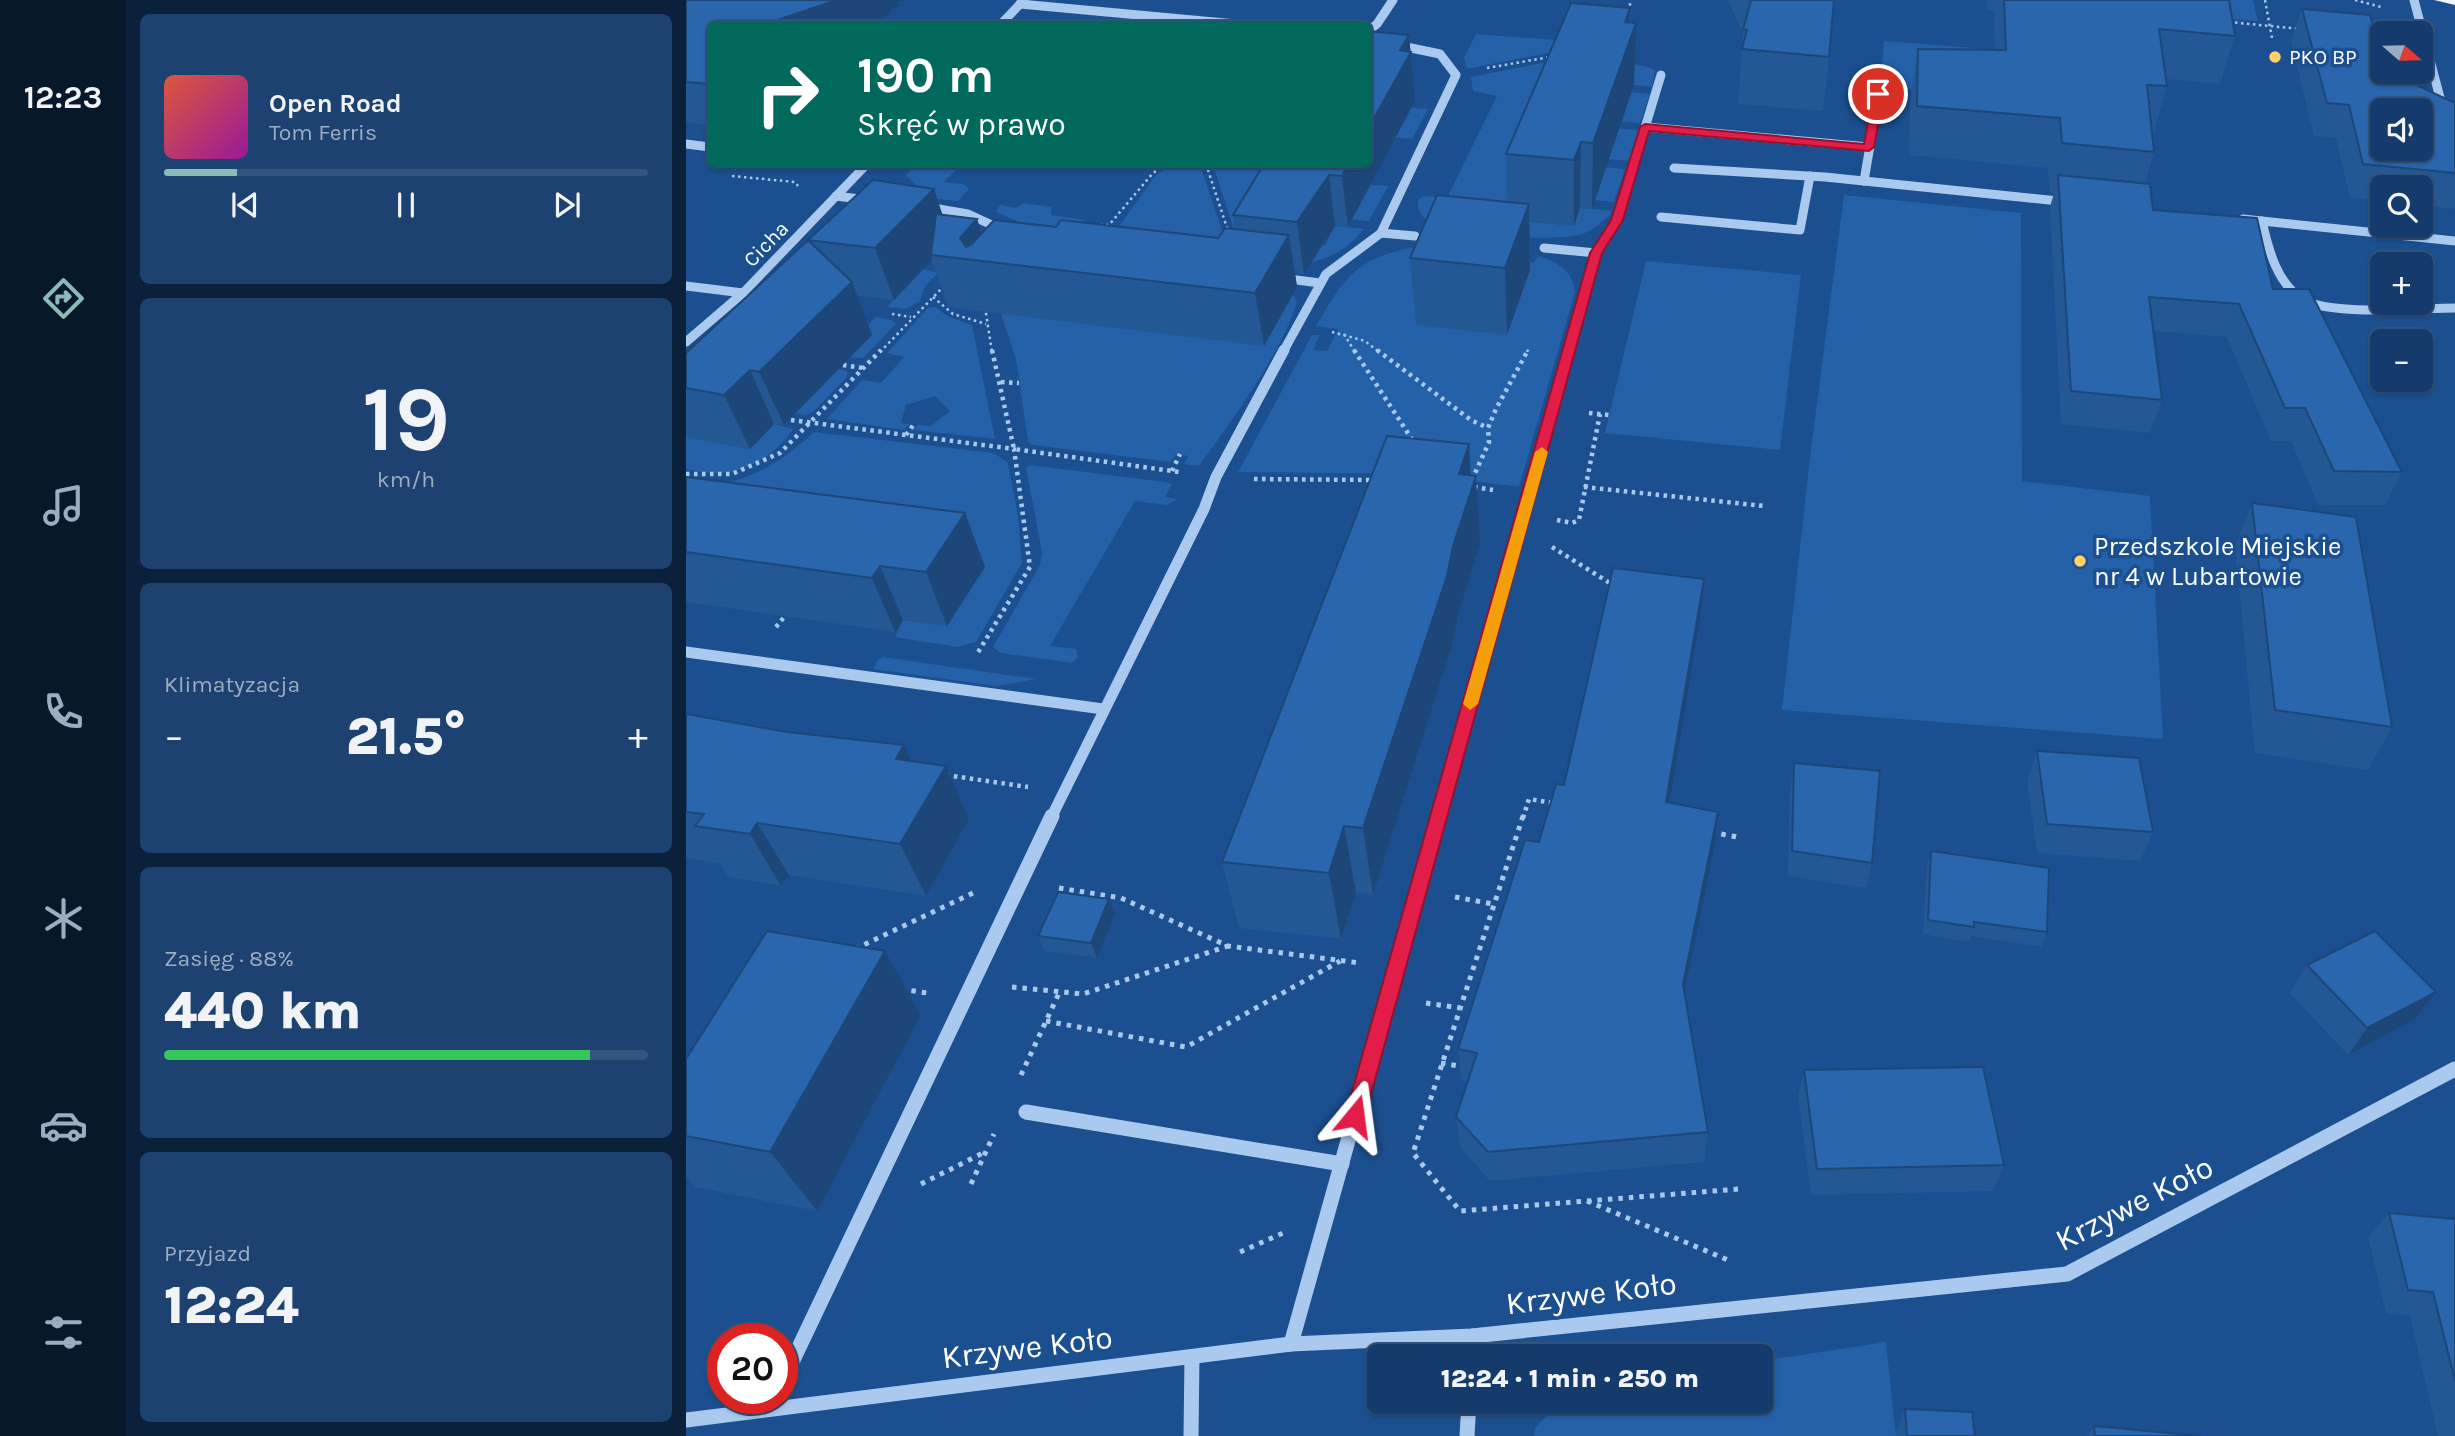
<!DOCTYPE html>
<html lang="pl">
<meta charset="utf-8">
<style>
body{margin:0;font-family:Karla,sans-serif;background:#1d4271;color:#f1f3f6;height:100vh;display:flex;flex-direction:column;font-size:26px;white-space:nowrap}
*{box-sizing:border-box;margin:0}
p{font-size:23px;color:#9dadc1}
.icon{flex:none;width:38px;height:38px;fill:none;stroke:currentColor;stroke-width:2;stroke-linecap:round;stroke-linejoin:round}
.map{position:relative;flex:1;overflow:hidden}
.side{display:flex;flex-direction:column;gap:14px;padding:14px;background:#0b203b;width:560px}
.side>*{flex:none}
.guide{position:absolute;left:21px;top:21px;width:665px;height:147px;border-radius:10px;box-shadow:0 2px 5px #0004,0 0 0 2px #33557e;background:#00695c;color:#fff;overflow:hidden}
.needle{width:46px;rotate:110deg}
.fabs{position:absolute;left:1684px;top:21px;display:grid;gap:14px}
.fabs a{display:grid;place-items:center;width:63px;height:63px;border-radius:10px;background:#143b6b;box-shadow:0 2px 5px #0004,0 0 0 2px #33557e;font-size:35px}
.speed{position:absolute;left:21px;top:1323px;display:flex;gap:14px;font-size:35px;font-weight:700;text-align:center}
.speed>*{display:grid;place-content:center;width:91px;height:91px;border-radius:50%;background:#143b6b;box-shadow:0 2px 5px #0004,0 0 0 2px #33557e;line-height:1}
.speed .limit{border:10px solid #d22;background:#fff;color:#111}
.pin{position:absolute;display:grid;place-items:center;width:60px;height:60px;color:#fff;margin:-30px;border:4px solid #fff;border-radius:50%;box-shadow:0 2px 7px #0007}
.me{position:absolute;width:77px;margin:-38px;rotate:16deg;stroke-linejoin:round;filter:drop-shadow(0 0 5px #0008)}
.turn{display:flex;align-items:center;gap:24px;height:147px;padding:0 35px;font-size:32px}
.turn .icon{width:91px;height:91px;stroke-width:2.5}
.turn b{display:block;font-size:49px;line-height:60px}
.big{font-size:52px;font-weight:800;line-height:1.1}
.side .tile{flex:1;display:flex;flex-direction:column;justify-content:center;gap:10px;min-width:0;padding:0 24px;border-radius:10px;background:#1d4271}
.side .dial{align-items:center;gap:0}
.dial b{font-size:91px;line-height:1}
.song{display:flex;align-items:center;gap:21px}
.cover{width:84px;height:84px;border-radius:10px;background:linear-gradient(135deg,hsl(10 70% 55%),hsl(300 70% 35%))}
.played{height:7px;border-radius:4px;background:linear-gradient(90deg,#8bbbb9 15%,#33557e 15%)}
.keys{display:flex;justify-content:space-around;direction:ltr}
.heat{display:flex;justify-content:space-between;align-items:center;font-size:38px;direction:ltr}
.charge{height:10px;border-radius:5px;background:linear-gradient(90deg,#34c759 88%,#33557e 0)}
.trip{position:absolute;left:681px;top:1344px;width:406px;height:70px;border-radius:10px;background:#143b6b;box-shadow:0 2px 5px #0004,0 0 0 2px #33557e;font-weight:800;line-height:70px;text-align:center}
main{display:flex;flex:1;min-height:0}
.dock{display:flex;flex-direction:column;width:126px;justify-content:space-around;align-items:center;background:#08182b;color:#9dadc1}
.dock .icon{width:49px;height:49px}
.dock .current{color:#8bbbb9}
.dock b{font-size:32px;color:#f1f3f6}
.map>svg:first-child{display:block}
.green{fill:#2461a8}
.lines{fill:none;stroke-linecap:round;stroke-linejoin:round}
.path-far2{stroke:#a9c9ee;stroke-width:2.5;stroke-dasharray:2.5 3.5;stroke-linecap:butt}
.path-far1{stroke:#a9c9ee;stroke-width:4.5;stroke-dasharray:3.5 4.5;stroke-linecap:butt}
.path{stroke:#a9c9ee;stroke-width:5;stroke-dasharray:4.5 6;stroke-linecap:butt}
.minor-far2{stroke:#a9c9ee;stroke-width:9}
.minor-far1{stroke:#a9c9ee;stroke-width:11}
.minor{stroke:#a9c9ee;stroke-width:15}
.major{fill:#f0f6ff;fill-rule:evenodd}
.wall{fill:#245895}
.shaded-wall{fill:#1d4779}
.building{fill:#2a66ad;stroke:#1d4779;stroke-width:2;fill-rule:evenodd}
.route{fill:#e11d48;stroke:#92132f;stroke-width:2}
.slow{fill:#f59e0b}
.poi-dot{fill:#ffd166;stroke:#1b4f8f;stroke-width:2.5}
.labels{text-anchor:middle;stroke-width:7;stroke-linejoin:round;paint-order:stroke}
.far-poi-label{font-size:21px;fill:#fff;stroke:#1b4f8f;text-anchor:start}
.far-street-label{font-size:21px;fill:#fff;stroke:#1b4f8f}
.poi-label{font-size:26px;fill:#fff;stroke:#1b4f8f;text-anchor:start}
.near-street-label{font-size:32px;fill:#fff;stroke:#1b4f8f}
</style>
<main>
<nav class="dock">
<b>12:23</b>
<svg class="icon current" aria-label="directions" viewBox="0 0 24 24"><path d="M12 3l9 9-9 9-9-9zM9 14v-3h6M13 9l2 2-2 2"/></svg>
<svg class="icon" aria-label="music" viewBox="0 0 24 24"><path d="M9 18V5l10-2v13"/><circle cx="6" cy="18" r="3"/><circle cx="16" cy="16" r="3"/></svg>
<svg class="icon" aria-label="phone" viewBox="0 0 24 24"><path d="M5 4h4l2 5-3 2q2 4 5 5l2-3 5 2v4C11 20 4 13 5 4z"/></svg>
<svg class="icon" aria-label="climate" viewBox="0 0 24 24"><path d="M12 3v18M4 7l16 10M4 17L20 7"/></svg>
<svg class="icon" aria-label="car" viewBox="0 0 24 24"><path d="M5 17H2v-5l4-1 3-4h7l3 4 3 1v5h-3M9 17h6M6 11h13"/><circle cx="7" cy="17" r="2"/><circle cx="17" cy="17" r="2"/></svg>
<svg class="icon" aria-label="filters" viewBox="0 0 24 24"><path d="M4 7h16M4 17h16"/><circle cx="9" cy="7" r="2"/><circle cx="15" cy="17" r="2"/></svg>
</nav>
<section class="side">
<div class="tile">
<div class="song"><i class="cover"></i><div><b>Open Road</b><p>Tom Ferris</p></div></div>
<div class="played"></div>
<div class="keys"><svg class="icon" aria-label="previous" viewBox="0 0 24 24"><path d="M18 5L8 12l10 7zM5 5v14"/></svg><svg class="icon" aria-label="pause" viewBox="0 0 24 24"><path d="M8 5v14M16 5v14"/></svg><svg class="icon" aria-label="next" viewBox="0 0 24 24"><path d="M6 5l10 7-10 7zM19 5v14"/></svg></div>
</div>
<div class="tile dial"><b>19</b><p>km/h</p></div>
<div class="tile"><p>Klimatyzacja</p>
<div class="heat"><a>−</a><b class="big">21.5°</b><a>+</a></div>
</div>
<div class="tile"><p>Zasięg · 88%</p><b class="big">440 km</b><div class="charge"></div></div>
<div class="tile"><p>Przyjazd</p><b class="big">12:24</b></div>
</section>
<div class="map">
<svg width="1769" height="1436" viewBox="0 0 1769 1436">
<rect width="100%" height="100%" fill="#1b4f8f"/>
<g class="green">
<path d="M1497 0H1567L1572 21 1499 15Z"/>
<path d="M790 34 912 43 781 69 778 58Z"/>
<path d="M1198 41 1326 51 1327 98 1194 87Z"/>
<path d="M891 60 959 66 969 70 966 87 938 84 823 219 887 226 894 208 926 211 924 215C914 224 905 232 892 235 864 242 763 236 740 219 734 215 731 207 732 200L738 196 761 198 811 96 787 91 785 77 850 64Z"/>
<path d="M936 91 964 94 954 123 925 120Z"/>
<path d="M715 107 742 109 726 139 698 136Z"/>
<path d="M923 128 953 130 943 161 912 158Z"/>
<path d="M229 165H275L258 182 277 184 283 189 272 201 242 198 220 175Z"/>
<path d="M485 165H514L548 265 431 229 470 175Z"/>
<path d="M527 165H617L574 238 639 245 649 226 678 229C648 268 605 266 560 267Z"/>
<path d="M909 166 939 169 928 202 896 199Z"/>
<path d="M673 184 702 186 683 221 653 218Z"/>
<path d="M1158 195 1335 213 1336 481 1464 496 1477 739 1096 710 1124 457Z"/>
<path d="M337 203 365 207V215L399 220 366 236 310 212 314 205 331 208Z"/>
<path d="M735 246 848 263 852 256C872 262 886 270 889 292L833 487 733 474 552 472 626 335H634L627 350 641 351 652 329 630 326C661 273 672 257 735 246Z"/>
<path d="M960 261 1115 275 1094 450 919 433Z"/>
<path d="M237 269 252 273 239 286 234 301 220 309 201 307Z"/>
<path d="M606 294 611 301C597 352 544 423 513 466L498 464 502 456 490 454 485 462 346 445 342 441 330 359 310 299Z"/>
<path d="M250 307 261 316 286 325 309 439 227 430 232 425 245 426 264 411 249 396 220 405 215 423 223 424 218 430 141 419 176 380 195 383 218 357 201 353 242 308Z"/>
<path d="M190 317 206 320 210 324 177 358 152 357Z"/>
<path d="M141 367 161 371V377L127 412 120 415 99 412Z"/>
<path d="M88 424 107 429C93 453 61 472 33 473 23 474 11 471 0 469V437L64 449Z"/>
<path d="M128 432 308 453 322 463 332 515 336 563 290 642 271 647 209 637 217 620 261 626 298 567 33 486C76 473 95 462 128 432Z"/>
<path d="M344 465 479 482 486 484 479 497 492 499 481 505 449 501 364 646 390 649 392 657 386 663 315 653 307 647 354 565 356 552 340 468Z"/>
<path d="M197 657 350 679 310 686 187 669 192 660Z"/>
<path d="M1200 1342 1210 1436H848L850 1427 875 1402H1074L1075 1361Z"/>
</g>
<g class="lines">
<g class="path-far2">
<path d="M1579 0 1586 38"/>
<path d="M1669 0 1695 7"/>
<path d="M941 11 946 0"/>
<path d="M1543 22 1615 29"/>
<path d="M801 68 864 57"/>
<path d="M520 164 543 234"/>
<path d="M46 176 109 182 112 186"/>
<path d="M414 225H423L467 173 481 164"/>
<path d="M247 297 267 314 300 324"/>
<path d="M299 307 306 352"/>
<path d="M206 314 225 317"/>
<path d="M646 332 679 341 693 352"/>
<path d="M658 334 669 352"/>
<path d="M194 352 259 285"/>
<path d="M841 352 843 348"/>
</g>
<g class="path-far1">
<path d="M306 350 328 449 493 472"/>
<path d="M668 350 727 441"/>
<path d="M691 350 785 420 802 428"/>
<path d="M157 365 177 368"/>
<path d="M315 382 333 383"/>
<path d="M903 413 923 415"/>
<path d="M105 420 328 449 344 567 291 654"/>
<path d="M220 435 228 424"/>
<path d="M486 471 494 454"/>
<path d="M0 474H46L94 453 195 350"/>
<path d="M568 479 689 480"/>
<path d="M786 480 803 442 802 428 810 409 842 350"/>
<path d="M788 487 807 490"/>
<path d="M898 487 1078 506"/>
<path d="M871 520 886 523 893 520 914 414"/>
<path d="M866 547 927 585"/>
<path d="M90 627 99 616"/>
<path d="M260 775 342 787"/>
<path d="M837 818 843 799 868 803"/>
</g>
<g class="path">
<path d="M837 816 727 1153 774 1211 1053 1189"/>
<path d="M1025 832 1051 837"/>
<path d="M373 888 435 898 542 946 674 963"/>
<path d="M769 897 807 904"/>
<path d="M169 949 287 893"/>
<path d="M326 987 397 994 542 946"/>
<path d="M215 989 241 993"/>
<path d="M740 1003 774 1008"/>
<path d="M360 1021 500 1047 654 961"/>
<path d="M755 1063 778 1067"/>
<path d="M335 1075 374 991"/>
<path d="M235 1184 299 1152"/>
<path d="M285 1184 308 1134"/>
<path d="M901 1201 1042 1260"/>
<path d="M554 1252 597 1233"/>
</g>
<g class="minor-far2">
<path d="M1728 0 1757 109"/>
<path d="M334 4 550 24"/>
<path d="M315 24 338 0"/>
<path d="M682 31 691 24 707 0"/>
<path d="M959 127 1183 147"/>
<path d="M0 144 24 147"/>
<path d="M988 168 1139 177 1382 202"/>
<path d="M1178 181 1194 87"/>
<path d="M150 196 181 200"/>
<path d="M241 207 282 214 319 231"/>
<path d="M975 217 1114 230 1124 176"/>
<path d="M1557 219 1769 241"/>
<path d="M1576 221C1582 248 1591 285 1618 300 1647 316 1734 308 1769 308"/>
<path d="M695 233 729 236"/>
<path d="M858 248 910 253"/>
<path d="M595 278 634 283"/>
<path d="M0 286 57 293"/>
<path d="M0 342 57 293 181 164"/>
<path d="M597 352 640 274 695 233 770 75 754 54 682 39"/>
<path d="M882 352 910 253 931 220 975 75"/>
</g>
<g class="minor-far1">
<path d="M0 652 417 709"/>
<path d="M365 818 518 509 530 477 598 350"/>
<path d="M752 818 883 350"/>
</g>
<g class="minor">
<path d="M340 1112 656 1164"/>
<path d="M605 1344 753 816"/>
<path d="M785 1356 786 1336"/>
<path d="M96 1383 366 816"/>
<path d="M0 1420 605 1344 786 1336 1381 1274 1769 1069"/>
<path d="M505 1436 506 1357"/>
<path d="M781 1436 783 1402"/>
</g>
<path class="major" d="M1748 0H1769V5Z"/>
</g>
<g class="wall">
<path d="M0 0H218L212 2 213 6 205 9 206 13 191 22V24H24V125L0 122Z"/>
<path d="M1042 0H1148L1143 57 1137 111 1052 104 1057 33Z"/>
<path d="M1301 0H1543L1549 36 1534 84 1480 79 1481 86 1467 135H1466L1468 152 1459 183 1467 210 1587 289 1716 472 1699 505H1632L1605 441H1585L1541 337 1467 331 1476 400 1464 433 1375 424 1364 207 1368 193H1364L1362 168 1223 155 1224 97 1232 49 1309 50 1308 10H1301Z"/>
<path d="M944 8V22L948 85 906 209 894 208 888 226 843 221 844 270 821 335 730 325 724 258 821 202 820 154Z"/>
<path d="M1616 9 1696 72 1769 103V209L1734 205V187H1696V201L1664 198 1650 138 1628 136 1605 41Z"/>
<path d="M723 35 729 101 662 227 649 226 618 274 609 273 611 287 578 346 262 307 246 260 208 300 171 296 186 335 98 425 88 424 64 449 0 437V353L187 180 257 215 291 219 296 234 370 227 532 238 549 229 547 215Z"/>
<path d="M783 444 785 475 794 544 772 615 766 645 687 895 670 892 655 939 553 928 536 862Z"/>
<path d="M0 477 279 513 299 567 261 626 217 620 209 632 0 602Z"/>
<path d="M1566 503 1706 727 1682 770 1569 753 1549 546Z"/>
<path d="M1015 614 983 803 1032 812 1029 845 999 993 1022 1132 1018 1162 804 1181 774 1147 770 1117 782 1082 775 1080 772 1049 853 842 878 785Z"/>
<path d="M0 714 101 732 218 745 225 761 260 766 283 819 240 896 103 875 95 886 43 877 34 864 0 858Z"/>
<path d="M1351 751 1467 832 1454 861 1351 853 1341 781Z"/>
<path d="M1108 763 1186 863 1180 888 1102 876 1104 788Z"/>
<path d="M1245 851 1361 932 1356 947 1285 936 1283 942 1237 934 1241 865Z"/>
<path d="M429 914 411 958 358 951 352 936Z"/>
<path d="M199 951 235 1015 131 1211 9 1187 0 1177V1059Z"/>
<path d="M1621 965 1750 992 1729 1019 1662 1055 1604 993Z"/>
<path d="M1118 1070 1318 1165 1307 1191 1125 1195 1112 1096Z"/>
<path d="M1703 1213 1769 1219V1436H1752L1724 1316 1700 1313 1682 1237Z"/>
<path d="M1219 1409 1289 1436H1210V1431Z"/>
<path d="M1408 1426 1515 1436H1401Z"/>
</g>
<g class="shaded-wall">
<path d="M151 0H218L212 2 213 6 205 9 206 13 191 22V24H79Z"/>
<path d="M944 8 943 42 950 23 948 85 906 209 907 143 939 22Z"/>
<path d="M723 35 729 101 662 227 656 176 662 164H682V129L714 50Z"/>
<path d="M895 142 894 208 888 226V160Z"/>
<path d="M643 175 649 226 618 274 611 222Z"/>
<path d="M248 189 265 240 245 255 246 260 208 300 189 248Z"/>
<path d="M843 204 844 270 821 335 819 268Z"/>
<path d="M291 219 304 262 281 259 274 238Z"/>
<path d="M603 235 611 287 578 346 569 293Z"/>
<path d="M166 282 186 335 98 425 73 372Z"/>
<path d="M64 370 88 424 64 449 38 395Z"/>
<path d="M783 444 785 490 790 476 794 544 772 615 766 645 687 895 677 828 773 474Z"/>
<path d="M279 513 299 567 261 626 240 572Z"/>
<path d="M194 566 217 620 209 632 186 578Z"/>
<path d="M1018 579 1015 614 978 836 980 802Z"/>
<path d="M218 745 242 797 260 766 283 819 240 896 214 844 210 759Z"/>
<path d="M1032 812 1029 845 994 1016 997 984Z"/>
<path d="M71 823 103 875 95 886 64 834Z"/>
<path d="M658 826 670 892 655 939 643 873Z"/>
<path d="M423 899 429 914 411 958 405 943Z"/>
<path d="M199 951 235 1015 131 1211 84 1152Z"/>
<path d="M1750 992 1729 1019 1662 1055 1681 1028Z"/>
</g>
<g class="building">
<path d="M0 0H151L79 24H24V84L0 82Z"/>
<path d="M1065 0H1148L1143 57 1056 49 1061 30H1057Z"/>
<path d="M1318 0H1543L1549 36 1473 29 1481 86 1461 85 1468 152 1376 143 1374 118 1231 106 1232 49 1320 50Z"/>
<path d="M885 3 944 8 939 22 950 23 907 143 895 142 888 160 820 154Z"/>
<path d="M1616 9 1684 15 1696 58V72H1703L1769 103V173L1677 164 1663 105 1641 103ZM1696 110H1734V149H1696Z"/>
<path d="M682 31 723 35 714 50 725 52 682 129Z"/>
<path d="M578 164H662L656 176 643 175 611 222 547 215Z"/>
<path d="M1372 175 1464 184 1467 210 1571 218 1587 289H1623L1716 472 1648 471 1619 408H1599L1553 304 1463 297 1476 400 1385 391Z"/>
<path d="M187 180 248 189 189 248 122 240 166 282 73 372 64 370 38 395 0 388V353Z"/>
<path d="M751 195 843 204 819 268 724 258Z"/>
<path d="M250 214 291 219 274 238 280 247 286 244 308 220 370 227 375 220 532 238 539 228 603 235 569 293 245 255Z"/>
<path d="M701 436 783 444 773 474 790 476 767 546 761 576 677 828 658 826 643 873 536 862Z"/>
<path d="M0 477 279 513 240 572 194 566 186 578 0 552Z"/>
<path d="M1566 503 1670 517 1706 727 1589 710Z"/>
<path d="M927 568 1018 579 980 802 1032 812 997 984 1022 1132 802 1152 770 1117 791 1053 772 1049 839 840 853 842 870 784 878 785Z"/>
<path d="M0 714 101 732 218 745 210 759 260 766 214 844 71 823 64 834 9 826 18 814 0 812Z"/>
<path d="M1351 751 1453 758 1467 832 1361 824Z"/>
<path d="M1108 763 1194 771 1186 863 1106 851Z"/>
<path d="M1245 851 1363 868 1361 932 1288 922V927L1242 920Z"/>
<path d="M372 892 423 899 405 943 352 936Z"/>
<path d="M81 931 199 951 84 1152 0 1136V1059Z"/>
<path d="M1689 931 1750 992 1681 1028 1621 965Z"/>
<path d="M1297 1067 1318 1165 1131 1169 1118 1070Z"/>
<path d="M1703 1213 1769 1219V1381L1747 1292 1722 1290Z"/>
<path d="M1219 1409 1286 1412 1289 1436H1221Z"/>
<path d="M1408 1426 1515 1436H1409Z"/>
</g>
<path class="route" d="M1192 91 1198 94 1188 147 1183 151 963 131 937 220 916 253 679 1116 676 1122 669 1125 662 1122 659 1116 904 253 925 220 954 127 959 124 1178 144 1187 94Z"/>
<path class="slow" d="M856 447 862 452 792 704 784 710 777 704 849 452Z"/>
<g class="poi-dot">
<circle cx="1589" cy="57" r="7"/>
<circle cx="1394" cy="561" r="7"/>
</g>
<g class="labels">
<g class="far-poi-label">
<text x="1603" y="64">PKO BP</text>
</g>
<g class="far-street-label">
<text transform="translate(80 244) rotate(-46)" y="7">Cicha</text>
</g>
<g class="poi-label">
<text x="1408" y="555">Przedszkole Miejskie<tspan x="1408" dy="30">nr 4 w Lubartowie</tspan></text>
</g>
<g class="near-street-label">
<text transform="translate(1448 1203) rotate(-27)" y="11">Krzywe Koło</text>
<text transform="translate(905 1293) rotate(-7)" y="11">Krzywe Koło</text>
<text transform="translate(341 1347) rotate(-7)" y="11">Krzywe Koło</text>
</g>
</g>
</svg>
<div class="fabs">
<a><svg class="needle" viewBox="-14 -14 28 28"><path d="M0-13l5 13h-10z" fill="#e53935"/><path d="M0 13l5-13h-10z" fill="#9dadc1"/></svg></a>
<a><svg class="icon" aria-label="sound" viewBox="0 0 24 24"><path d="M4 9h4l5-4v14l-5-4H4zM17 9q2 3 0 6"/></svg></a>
<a><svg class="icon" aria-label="search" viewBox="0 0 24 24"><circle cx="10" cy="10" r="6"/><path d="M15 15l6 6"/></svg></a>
<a>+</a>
<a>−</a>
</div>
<div class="speed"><div class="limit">20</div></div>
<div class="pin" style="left:1192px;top:94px;background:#d93025"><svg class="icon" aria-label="arrive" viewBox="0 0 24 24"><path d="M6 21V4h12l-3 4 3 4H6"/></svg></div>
<svg class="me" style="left:669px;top:1116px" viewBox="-20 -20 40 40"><path d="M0-17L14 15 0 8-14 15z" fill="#e11d48" stroke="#fff" stroke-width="4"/></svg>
<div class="trip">12:24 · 1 min · 250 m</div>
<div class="guide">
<div class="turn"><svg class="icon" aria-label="right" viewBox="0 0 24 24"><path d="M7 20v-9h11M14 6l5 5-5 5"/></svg><div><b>190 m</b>Skręć w prawo</div></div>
</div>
</div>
</main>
